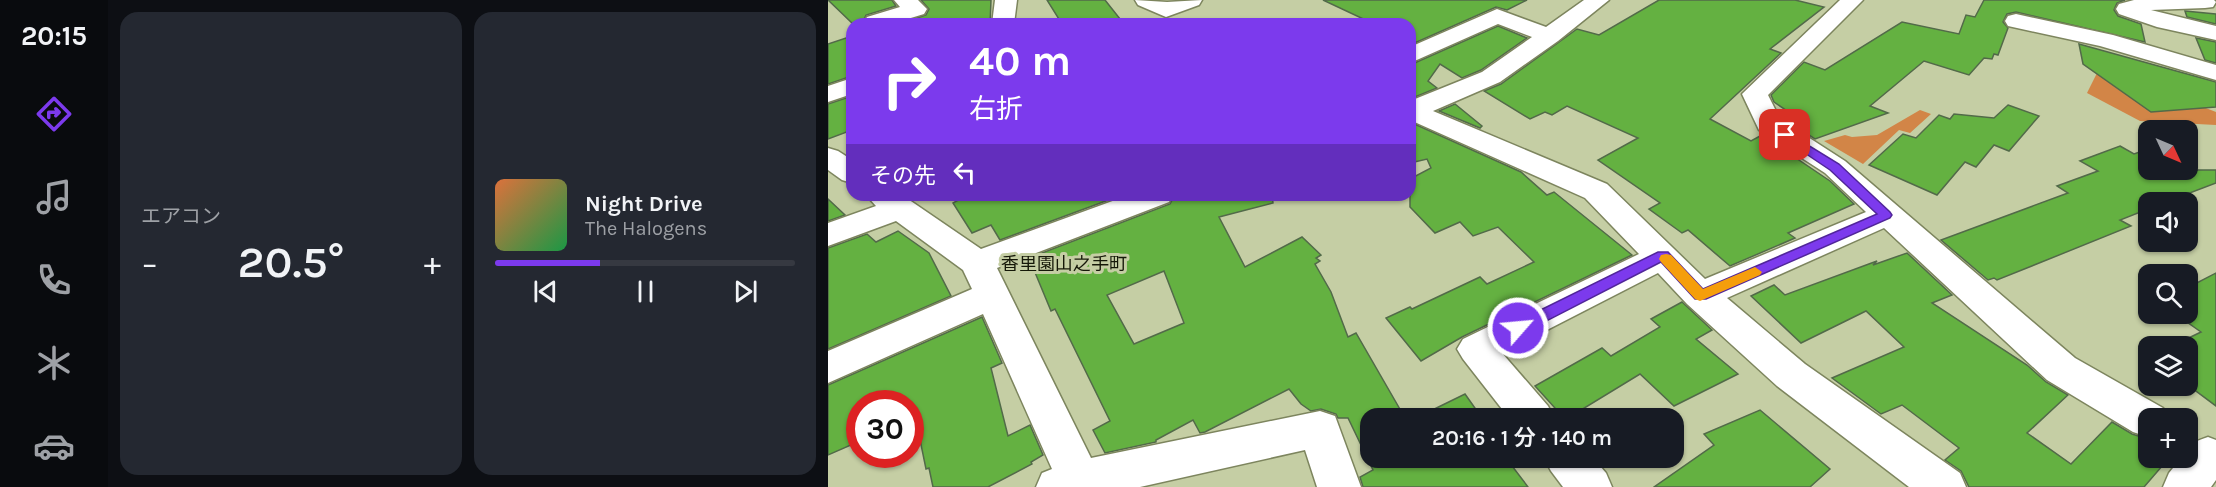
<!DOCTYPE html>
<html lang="ja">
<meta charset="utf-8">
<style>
body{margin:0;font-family:Karla,"Noto Sans JP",sans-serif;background:#242831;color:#f1f3f6;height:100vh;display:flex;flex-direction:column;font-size:22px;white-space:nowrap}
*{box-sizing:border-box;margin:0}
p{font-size:20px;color:#9ea1a6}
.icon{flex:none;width:33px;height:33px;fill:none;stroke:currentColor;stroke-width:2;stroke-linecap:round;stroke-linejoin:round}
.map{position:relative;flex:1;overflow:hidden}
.drawer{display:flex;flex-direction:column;gap:12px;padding:12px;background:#0d0f14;width:720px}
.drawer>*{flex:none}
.hud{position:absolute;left:18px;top:18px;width:570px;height:183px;border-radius:18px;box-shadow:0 2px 4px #0004;background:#7c3aed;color:#fff;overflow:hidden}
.needle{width:39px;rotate:134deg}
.tools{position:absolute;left:1310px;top:120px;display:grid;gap:12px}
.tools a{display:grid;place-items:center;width:60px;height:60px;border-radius:12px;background:#171b24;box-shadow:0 2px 4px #0004;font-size:30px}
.speed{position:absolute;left:18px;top:390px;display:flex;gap:12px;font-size:30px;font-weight:700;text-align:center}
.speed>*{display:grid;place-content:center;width:78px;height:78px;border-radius:50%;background:#171b24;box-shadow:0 2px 4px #0004;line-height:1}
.speed .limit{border:9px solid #d22;background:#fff;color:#111}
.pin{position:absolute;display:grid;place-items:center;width:51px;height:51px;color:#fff;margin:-26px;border-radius:12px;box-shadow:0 3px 9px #0006}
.me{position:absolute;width:66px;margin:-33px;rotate:63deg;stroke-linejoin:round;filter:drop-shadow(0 0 4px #0008)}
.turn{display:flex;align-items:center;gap:21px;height:126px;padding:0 24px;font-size:27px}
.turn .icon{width:78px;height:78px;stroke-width:2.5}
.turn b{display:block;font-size:42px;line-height:51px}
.then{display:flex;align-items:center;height:57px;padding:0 24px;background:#0003;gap:12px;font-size:22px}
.big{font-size:45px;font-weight:600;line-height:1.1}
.drawer .tile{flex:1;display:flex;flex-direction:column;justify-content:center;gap:9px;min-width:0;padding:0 21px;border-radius:18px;background:#242831}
.song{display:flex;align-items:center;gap:18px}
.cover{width:72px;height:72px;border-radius:9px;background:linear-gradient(135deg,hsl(20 70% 55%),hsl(140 70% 35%))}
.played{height:6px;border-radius:3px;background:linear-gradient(90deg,#7c3aed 35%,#363941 35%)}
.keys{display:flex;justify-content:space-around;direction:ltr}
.heat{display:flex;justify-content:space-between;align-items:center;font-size:33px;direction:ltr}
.drawer .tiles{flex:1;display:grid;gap:12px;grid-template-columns:repeat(2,1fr)}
.trip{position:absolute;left:532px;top:408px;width:324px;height:60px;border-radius:18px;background:#171b24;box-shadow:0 2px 4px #0004;font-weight:600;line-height:60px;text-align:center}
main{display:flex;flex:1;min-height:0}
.menu{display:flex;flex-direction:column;width:108px;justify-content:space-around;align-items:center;background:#090b0e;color:#9ea1a6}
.menu .icon{width:42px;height:42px}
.menu .current{color:#7c3aed}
.menu b{font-size:27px;color:#f1f3f6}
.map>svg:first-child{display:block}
.green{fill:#d28547}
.building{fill:#64b141;stroke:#526a49;stroke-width:1.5;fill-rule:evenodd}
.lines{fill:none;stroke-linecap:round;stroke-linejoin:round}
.minor-casing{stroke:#7d855e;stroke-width:3}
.minor{fill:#fff;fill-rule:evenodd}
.route{fill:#7c3aed;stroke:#51269a;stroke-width:1.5}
.slow{fill:#f59e0b}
.labels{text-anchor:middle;stroke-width:6;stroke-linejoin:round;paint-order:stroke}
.neighbourhood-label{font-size:18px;fill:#151808;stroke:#c5cea4}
</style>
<main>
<nav class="menu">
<b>20:15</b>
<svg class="icon current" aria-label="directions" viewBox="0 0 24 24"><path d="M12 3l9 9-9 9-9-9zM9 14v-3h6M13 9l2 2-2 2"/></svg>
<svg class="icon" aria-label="music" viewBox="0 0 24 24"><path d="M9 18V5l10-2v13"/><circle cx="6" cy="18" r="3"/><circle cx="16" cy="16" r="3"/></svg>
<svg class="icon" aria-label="phone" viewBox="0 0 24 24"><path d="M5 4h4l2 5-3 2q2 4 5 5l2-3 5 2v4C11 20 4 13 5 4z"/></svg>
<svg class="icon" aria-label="climate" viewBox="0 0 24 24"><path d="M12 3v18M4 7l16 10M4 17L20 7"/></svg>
<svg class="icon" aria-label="car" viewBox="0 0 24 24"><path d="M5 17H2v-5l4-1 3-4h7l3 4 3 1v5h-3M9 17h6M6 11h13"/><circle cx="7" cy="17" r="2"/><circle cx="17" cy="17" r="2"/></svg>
</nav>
<section class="drawer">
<div class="tiles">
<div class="tile"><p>エアコン</p>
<div class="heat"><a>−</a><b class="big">20.5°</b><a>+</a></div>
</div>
<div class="tile">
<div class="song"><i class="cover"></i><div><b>Night Drive</b><p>The Halogens</p></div></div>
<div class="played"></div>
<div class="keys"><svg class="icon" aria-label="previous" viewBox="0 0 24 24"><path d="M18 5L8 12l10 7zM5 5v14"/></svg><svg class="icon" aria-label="pause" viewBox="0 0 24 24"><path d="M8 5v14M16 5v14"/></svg><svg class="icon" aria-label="next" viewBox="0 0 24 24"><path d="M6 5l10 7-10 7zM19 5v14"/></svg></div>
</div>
</div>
</section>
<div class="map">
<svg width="1388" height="487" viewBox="0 0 1388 487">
<rect width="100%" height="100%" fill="#c5cea4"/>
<g class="green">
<path d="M1269 73 1298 77 1388 112V125L1312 121 1259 93Z"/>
<path d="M1092 110 1103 114 1082 133 1071 130 1035 164 996 141 1017 135 1024 137 1049 135Z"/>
</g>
<g class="building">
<path d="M0 0H64L68 6 38 15 34 24H25Z"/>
<path d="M93 0H163L162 24H71L98 15 101 9Z"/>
<path d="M219 0H277L296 24H234Z"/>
<path d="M495 0H699L679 10 668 7 582 45V24H546Z"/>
<path d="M831 0H967L996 7 942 49 953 53 882 119 923 141 934 135 1002 181 1026 204 960 233 967 238 902 266 860 230 854 233 821 209 832 203 770 160 810 138 739 106 724 115 717 112 702 119 656 91 673 84 749 29 771 35Z"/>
<path d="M1156 0H1297L1289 3 1286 10 1290 16 1313 24 1317 42 1188 12 1179 14 1175 22 1180 28 1170 55 1166 54 1164 59 1156 58 1141 75 1096 61 1042 106 1060 113 987 139 959 121 968 117 946 102 943 95 976 62 997 70 1074 22 1131 34 1138 15 1147 17Z"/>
<path d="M1357 11 1388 14V24L1359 17Z"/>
<path d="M670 26 699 38 653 70 634 78 612 64 600 81 609 88 582 99V65Z"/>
<path d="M24 36V76L0 84V44Z"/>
<path d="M1368 38 1388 42V63L1377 60Z"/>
<path d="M1251 44 1388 82V107L1323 112 1255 64Z"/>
<path d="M24 96V130L0 139V104Z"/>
<path d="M627 104 654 126 652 128 611 111Z"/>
<path d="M1180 105 1211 116 1181 151 1166 145 1148 167 1137 162 1109 195 1041 165 1075 134 1088 138 1111 115 1122 119 1126 114 1166 118Z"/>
<path d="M582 122 693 172 719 195 726 192 804 255 634 337 593 361 558 318 582 307 584 309 652 277 659 284 706 262 670 227 645 236 632 222 607 233 582 207V179L603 168 599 159 582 163Z"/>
<path d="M1292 146 1306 154 1320 149V170H1388V183L1338 202H1320V209L1292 220 1303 226 1169 280 1166 278 1160 280 1113 240 1240 193 1229 186 1270 171 1252 161Z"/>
<path d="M139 195H294L172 240 163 225 144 233 125 203Z"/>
<path d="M347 195H444L445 203 391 217 417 267 474 237 493 255 488 258 492 261 487 264 503 292 520 337 528 333 577 418H543V458H678L700 487H535L532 477 545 470 520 418H510L508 414 493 409 483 411 473 404 461 389 377 432 372 433 365 420 328 440V442L277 453 265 430 282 421 227 309 223 311 201 258 342 204ZM336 271 356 323 306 344 279 295Z"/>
<path d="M0 199 17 215 0 221Z"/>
<path d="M70 231 101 253 123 296 0 349V248L39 234 48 242Z"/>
<path d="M1079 253 1124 295 1104 303 1199 365 1218 382 1240 395 1199 433 1243 464 1284 422 1304 434 1320 439V458H1341L1316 487H1141L1133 471 1117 460 1131 448 1074 405 1053 414 1004 378 1076 347 1038 311 973 343 923 296 946 285 957 295 1049 261 1045 265Z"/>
<path d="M1388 273V406L1361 386 1347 393 1336 386H1359V346H1344L1373 332 1359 322V288Z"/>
<path d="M854 302 884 330 868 339 910 374 846 406 812 374 740 418H736L707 386 774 348 783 356 832 327 823 319Z"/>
<path d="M154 317 174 363 163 368 180 436 202 425 215 455 203 462 204 464 160 487H105L101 468 98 469 88 420 82 423V404H32V441L0 455V385Z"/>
<path d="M637 394 654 418H588Z"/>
<path d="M932 410 1002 469 982 487H826L886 445 876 434Z"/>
</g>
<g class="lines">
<g class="minor-casing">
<g id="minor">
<path d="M66 0H90L99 9 96 14 63 24H37L36 22 39 17 72 7Z"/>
<path d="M167 0H189L186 24H164Z"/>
<path d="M307 0 339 2 374 0 371 5 338 17 310 5Z"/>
<path d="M756 0H781L730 41 672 82 605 111 779 184 877 279 1038 212 997 173 931 130 914 94 1012 0H1035L940 95 952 119 1017 161 1247 358 1335 408 1340 418H1320V437L1305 432 1219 380 1056 228 899 298 977 364 1132 473 1138 487H1081L949 386 859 304 830 273 674 353 720 406 726 418H681L635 359 629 349 635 339 811 254 757 198 582 120V101L654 72 704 37 670 24 582 63V47L669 9 718 27Z"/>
<path d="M1306 0H1386L1388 2 1385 7 1377 8 1323 10 1388 26V40L1329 27 1291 14 1288 9 1291 4Z"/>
<path d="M1188 14 1285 35 1388 65V80L1272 46 1180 26 1177 21 1180 16Z"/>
<path d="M24 78V94L0 102V86Z"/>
<path d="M0 148 10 151 24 160V183L14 180 0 170Z"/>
<path d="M38 195H74L153 249 301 195H345L341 202 169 268 263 458 492 411 507 416 533 487H489L477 450 312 487H208L214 473 224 469 155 314 0 383V351L144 289 135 270 68 221 0 246V223L48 206Z"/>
<path d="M1380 437 1388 440V480L1383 487H1335L1341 473 1353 458H1359C1359 444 1368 441 1380 437Z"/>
<path d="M716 458H765L778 473 784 487H735L723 471Z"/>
</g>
</g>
<use href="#minor" class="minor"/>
</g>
<path class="route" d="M957 131 1011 164 1062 212 1064 215 1062 218 878 299H867L833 262 695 333H684L682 328 684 324 830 252H840L875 289 1049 214 1002 170 953 137 951 135Z"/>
<path class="slow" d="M838 254 843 255 875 289 927 267 934 272 932 275 872 301 867 299 833 262 831 259 833 255Z"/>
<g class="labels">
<g class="neighbourhood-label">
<text x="236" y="270">香里園山之手町</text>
</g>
</g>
</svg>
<div class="tools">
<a><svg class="needle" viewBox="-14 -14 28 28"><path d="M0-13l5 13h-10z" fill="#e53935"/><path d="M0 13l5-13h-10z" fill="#9ea1a6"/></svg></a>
<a><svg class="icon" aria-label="sound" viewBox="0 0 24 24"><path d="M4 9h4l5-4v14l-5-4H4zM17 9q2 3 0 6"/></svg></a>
<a><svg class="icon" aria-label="search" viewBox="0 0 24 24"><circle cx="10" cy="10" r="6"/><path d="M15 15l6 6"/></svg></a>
<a><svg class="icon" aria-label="layers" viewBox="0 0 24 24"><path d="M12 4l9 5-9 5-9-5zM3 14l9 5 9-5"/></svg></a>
<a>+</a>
</div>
<div class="speed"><div class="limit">30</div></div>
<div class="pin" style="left:957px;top:135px;background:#d93025"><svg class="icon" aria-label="arrive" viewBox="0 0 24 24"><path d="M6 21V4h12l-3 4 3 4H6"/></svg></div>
<svg class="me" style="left:690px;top:328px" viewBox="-20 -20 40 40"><circle r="17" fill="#7c3aed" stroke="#fff" stroke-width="3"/><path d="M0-11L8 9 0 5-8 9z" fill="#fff"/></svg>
<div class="trip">20:16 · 1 分 · 140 m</div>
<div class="hud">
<div class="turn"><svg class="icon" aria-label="right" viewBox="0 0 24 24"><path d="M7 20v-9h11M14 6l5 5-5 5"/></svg><div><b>40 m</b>右折</div></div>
<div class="then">その先<svg class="icon" aria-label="left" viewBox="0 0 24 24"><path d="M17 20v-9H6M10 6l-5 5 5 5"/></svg></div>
</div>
</div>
</main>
